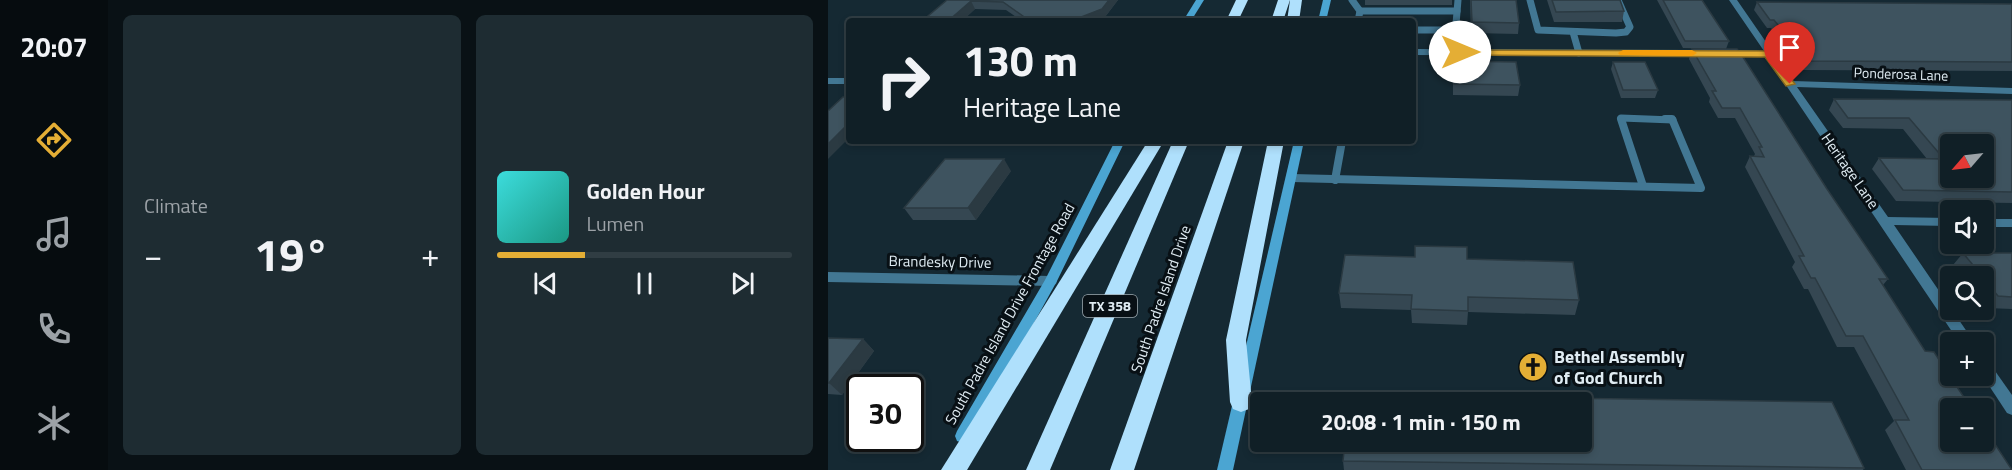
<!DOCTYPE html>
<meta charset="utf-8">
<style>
body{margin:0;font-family:"Titillium Web",sans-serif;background:#1e2c32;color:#f1f3f6;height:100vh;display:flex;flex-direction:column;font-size:22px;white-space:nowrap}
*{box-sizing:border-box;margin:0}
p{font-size:20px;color:#9ca2a7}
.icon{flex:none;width:33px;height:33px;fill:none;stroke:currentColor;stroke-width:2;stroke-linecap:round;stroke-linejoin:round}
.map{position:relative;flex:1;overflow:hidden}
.sheet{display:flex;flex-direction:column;gap:15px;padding:15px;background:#091115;width:720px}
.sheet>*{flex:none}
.hud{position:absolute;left:18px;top:18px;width:570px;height:126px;border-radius:6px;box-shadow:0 3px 9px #0003,0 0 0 2px #303d43;background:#101f26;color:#f1f3f6;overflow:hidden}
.needle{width:39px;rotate:242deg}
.tools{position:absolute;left:1112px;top:134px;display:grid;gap:12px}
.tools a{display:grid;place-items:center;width:54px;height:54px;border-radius:6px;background:#101f26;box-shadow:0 3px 9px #0003,0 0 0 2px #303d43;font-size:30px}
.speed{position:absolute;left:18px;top:374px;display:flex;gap:12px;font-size:30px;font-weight:700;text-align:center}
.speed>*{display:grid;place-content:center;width:78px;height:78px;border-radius:50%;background:#101f26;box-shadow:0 3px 9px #0003,0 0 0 2px #303d43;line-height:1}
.speed .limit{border:3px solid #111;border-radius:9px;background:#fff;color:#111}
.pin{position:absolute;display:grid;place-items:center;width:51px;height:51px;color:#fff;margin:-62px -26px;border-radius:50% 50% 50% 0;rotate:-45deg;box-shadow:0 0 6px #0007}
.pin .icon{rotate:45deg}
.me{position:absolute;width:66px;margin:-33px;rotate:90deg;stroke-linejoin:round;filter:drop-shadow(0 0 4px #0008)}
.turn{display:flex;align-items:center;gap:21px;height:126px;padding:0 18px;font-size:27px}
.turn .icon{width:78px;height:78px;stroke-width:2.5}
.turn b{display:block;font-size:42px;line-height:51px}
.big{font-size:45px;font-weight:700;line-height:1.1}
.sheet .tile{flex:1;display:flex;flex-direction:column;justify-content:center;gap:9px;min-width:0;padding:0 21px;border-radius:9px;background:#1e2c32}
.song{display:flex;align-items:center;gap:18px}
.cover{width:72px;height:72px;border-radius:9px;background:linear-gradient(135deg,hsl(180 70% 55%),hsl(170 70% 35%))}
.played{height:6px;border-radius:3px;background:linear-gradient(90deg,#e4ae35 30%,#303d43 30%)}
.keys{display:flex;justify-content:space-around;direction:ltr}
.heat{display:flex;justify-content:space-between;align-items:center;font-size:33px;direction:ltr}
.sheet .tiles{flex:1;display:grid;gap:15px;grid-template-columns:repeat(2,1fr)}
.trip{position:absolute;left:422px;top:392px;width:342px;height:60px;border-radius:6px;background:#101f26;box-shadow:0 3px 9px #0003,0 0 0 2px #303d43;font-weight:700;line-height:60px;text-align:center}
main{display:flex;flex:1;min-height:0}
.tab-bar{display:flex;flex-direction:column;width:108px;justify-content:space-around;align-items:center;background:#060c0f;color:#9ca2a7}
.tab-bar .icon{width:42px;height:42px}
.tab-bar .active{color:#e4ae35}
.tab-bar b{font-size:27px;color:#f1f3f6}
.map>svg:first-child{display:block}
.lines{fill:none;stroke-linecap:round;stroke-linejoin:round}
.service-far1{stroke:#427793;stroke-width:7}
.service{stroke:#427793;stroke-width:8}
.minor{fill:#427793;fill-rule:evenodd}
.secondary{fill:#4ba5d2;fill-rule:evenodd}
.motorway{fill:#afe0fc;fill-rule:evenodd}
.wall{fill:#354752}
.shaded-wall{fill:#2b3a42}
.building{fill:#3e535f;stroke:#2b3a42;stroke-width:1.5;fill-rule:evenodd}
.route{fill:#e4ae35;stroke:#947122;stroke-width:1.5}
.slow{fill:#f59e0b}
.labels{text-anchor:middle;stroke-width:6;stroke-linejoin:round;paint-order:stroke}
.far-street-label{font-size:14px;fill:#dfebf2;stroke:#081015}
.shield{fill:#081015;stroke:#9ea9b0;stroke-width:1.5}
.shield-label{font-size:14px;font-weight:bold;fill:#dfebf2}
.street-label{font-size:15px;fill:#dfebf2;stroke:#081015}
.near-poi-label{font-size:18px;font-weight:bold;fill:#dfebf2;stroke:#081015;text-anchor:start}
</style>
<main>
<nav class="tab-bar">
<b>20:07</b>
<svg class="icon active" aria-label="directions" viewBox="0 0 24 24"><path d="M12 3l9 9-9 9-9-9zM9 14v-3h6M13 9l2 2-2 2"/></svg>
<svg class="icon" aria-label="music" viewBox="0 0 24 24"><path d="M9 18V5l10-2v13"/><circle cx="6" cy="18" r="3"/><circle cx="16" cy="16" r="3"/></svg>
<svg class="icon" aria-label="phone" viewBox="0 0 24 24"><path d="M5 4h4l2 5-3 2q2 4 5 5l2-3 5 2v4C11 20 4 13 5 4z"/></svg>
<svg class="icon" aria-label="climate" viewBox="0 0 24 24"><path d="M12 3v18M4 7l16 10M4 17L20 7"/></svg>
</nav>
<section class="sheet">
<div class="tiles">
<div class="tile"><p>Climate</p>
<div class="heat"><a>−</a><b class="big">19°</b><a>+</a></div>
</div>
<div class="tile">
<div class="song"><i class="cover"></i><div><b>Golden Hour</b><p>Lumen</p></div></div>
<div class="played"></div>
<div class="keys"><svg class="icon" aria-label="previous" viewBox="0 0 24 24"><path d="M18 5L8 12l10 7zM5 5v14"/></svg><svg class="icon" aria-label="pause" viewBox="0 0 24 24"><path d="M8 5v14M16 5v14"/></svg><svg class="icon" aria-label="next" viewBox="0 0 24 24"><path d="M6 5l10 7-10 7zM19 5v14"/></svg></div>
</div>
</div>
</section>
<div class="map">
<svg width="1184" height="470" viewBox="0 0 1184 470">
<rect width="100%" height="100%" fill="#152933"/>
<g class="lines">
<g class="service-far1">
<path d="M524 0 532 11 530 21"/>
<path d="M702 0 710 30 788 33 798 32 802 27 790 0"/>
<path d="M532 11H629"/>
<path d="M585 30H615L628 24 630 0"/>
<path d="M745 32 751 53"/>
<path d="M794 120 793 118 845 120"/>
</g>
<g class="service">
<path d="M793 119 815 186"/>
<path d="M464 178 873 188 844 119H837"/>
<path d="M507 180 514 141"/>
</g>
<g class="minor">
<path d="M901 0H909L965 81 1184 88V94L969 87 1060 217 1122 218V226L1066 225 1146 342H1131L939 57 893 55V51L896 50 936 51Z"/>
<path d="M585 49 879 50 883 53 879 56 585 55Z"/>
<rect x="0" y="78" width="21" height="6"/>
<rect x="1155" y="219" width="29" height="8"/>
<path d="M0 272 223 276 228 278 229 281 228 284 223 286 0 282Z"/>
<path d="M1155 359 1160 361 1184 395V415L1179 413 1154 375Z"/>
</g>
<g class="secondary">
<path d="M368 0H376L363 21H355Z"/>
<path d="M495 0H503L498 21H490Z"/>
<path d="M287 141H297L229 281 141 441 135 443 129 441 127 436 129 431 217 280Z"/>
<path d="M466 141H476L405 470H389Z"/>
</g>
<g class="motorway">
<path d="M408 0H420L410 21H398Z"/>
<path d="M450 0H462L455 21H443Z"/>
<path d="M462 0H474L471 21H459Z"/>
<path d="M320 141H336L139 470H113Z"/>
<path d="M345 141H361L222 470H198Z"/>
<path d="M400 141H416L306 470H282Z"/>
<path d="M440 141H456L418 340 424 402 421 409 413 412 405 409 402 402 398 340Z"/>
</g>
</g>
<g class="wall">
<path d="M119 0H290L277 17 268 21H194L178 10 147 9 134 21H72H94Z"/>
<rect x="537" y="0" width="87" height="5"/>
<path d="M642 0H688L691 23 690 34 643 33Z"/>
<path d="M719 0H792L796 11 794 22H726Z"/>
<path d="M829 0H874L901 41 898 49 855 48Z"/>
<path d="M929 2 1184 4V71L975 70 943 28H939L926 10Z"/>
<path d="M864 49 999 189 1060 279 1055 285 1097 351 1184 470H1078L1057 430 1066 421 1026 347H1009L980 289H976L964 267 967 262 917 167 922 156H926L927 154 907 118H890L881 102 882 98 861 59Z"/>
<path d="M625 61 692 85 690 96 625 95Z"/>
<path d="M785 62 830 90 827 98H793L783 69Z"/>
<path d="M1006 99 1184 100V203L1068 201 1044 169 1051 158 1099 159 1075 129 1015 128 1001 110Z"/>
<path d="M183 171 148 220H85L76 208Z"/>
<path d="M1135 253H1184V309L1158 308 1155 304V276H1134L1125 265Z"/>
<path d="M639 259 751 300 747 315 640 312 639 325 584 323 583 310 513 308 511 293Z"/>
<path d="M0 338 35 339 46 351 14 395 0 394Z"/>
<path d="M515 461 1036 468 1035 470H516Z"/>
</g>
<g class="shaded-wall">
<path d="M281 0H290L277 17 268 21H243Z"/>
<path d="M143 1 147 9 134 21H120Z"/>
<path d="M17 127 21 132V138L0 159V144Z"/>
<path d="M176 159 183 171 148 220 140 208Z"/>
<path d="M35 339 46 351 14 395 1 383Z"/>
</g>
<g class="building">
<path d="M119 0H281L274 9 243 21H202L175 2 143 1 120 21H72H94Z"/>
<path d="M643 0H688L691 23 644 22Z"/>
<path d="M724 0H792L796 11 728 12Z"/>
<path d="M835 0H874L901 41H857Z"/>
<path d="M929 2 1184 4V62L979 61 946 20H942Z"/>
<path d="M864 49H909L913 54 999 189 1060 279H1051L1097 351 1106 352 1143 408H1122V441H1155V426L1184 470H1094L1067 420H1081L1035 336H1018L987 278H983L971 256H976L922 156 936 157 931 147H934L912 108H894L884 91H888Z"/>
<path d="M625 61 688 62 692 85 626 84Z"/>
<path d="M785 62H817L830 90H795Z"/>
<path d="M15 97H21V127H17L0 144V111Z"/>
<path d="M1006 99 1184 100V192L1075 190 1051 158 1116 159 1081 118H1020ZM1122 144H1155V177H1122Z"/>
<path d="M117 159H176L140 208H76Z"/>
<path d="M587 246 639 247V259L745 262 751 300 640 297V311L583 309 584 295 511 293 517 255 587 257Z"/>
<path d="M1135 253H1184V297L1170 296 1155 278V276H1154Z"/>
<path d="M0 338 35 339 1 383H0Z"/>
<path d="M522 395 1004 402 1036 468 515 461 517 441H753V402H521Z"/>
</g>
<path class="route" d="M629 50 940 51 944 52 967 84 958 86 937 57 632 55 629 54Z"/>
<path class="slow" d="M795 50H864L869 53 864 56 792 55 790 53Z"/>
<defs>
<g id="church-disc" transform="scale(1.5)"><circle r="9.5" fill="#e4ae35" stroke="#081015"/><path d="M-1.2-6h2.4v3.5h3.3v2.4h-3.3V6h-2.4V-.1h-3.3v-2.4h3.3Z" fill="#111"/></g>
</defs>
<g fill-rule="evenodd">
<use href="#church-disc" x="705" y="367"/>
</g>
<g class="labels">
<g class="far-street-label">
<text transform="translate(1073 74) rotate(2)" y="5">Ponderosa Lane</text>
</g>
<rect class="shield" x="255" y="295" width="54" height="22" rx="4.5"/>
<g class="shield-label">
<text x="282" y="311">TX 358</text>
</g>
<g class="street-label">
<text transform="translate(1022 171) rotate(55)" y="5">Heritage Lane</text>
<text transform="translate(112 262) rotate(1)" y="5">Brandesky Drive</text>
<text transform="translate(333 299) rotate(-71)" y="5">South Padre Island Drive</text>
<text transform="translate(182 314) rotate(-61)" y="5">South Padre Island Drive Frontage Road</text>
</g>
<g class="near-poi-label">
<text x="726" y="363">Bethel Assembly<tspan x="726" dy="21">of God Church</tspan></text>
</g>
</g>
</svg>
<div class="tools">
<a><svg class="needle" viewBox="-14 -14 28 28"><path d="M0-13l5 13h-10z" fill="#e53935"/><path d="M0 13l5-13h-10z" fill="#9ca2a7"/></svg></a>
<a><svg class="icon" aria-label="sound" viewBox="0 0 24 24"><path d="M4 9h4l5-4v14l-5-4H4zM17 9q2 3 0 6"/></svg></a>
<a><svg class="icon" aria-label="search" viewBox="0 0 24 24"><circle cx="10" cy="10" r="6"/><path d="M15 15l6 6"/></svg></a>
<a>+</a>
<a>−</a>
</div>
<div class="speed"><div class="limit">30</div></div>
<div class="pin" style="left:962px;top:84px;background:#d93025"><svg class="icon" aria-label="arrive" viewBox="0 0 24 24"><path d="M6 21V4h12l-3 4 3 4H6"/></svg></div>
<svg class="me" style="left:632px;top:52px" viewBox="-20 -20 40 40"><circle r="19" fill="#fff"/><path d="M0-13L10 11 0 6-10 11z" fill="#e4ae35"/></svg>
<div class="trip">20:08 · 1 min · 150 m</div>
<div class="hud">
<div class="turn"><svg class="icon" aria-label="right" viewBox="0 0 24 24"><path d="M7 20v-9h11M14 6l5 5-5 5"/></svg><div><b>130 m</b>Heritage Lane</div></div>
</div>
</div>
</main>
